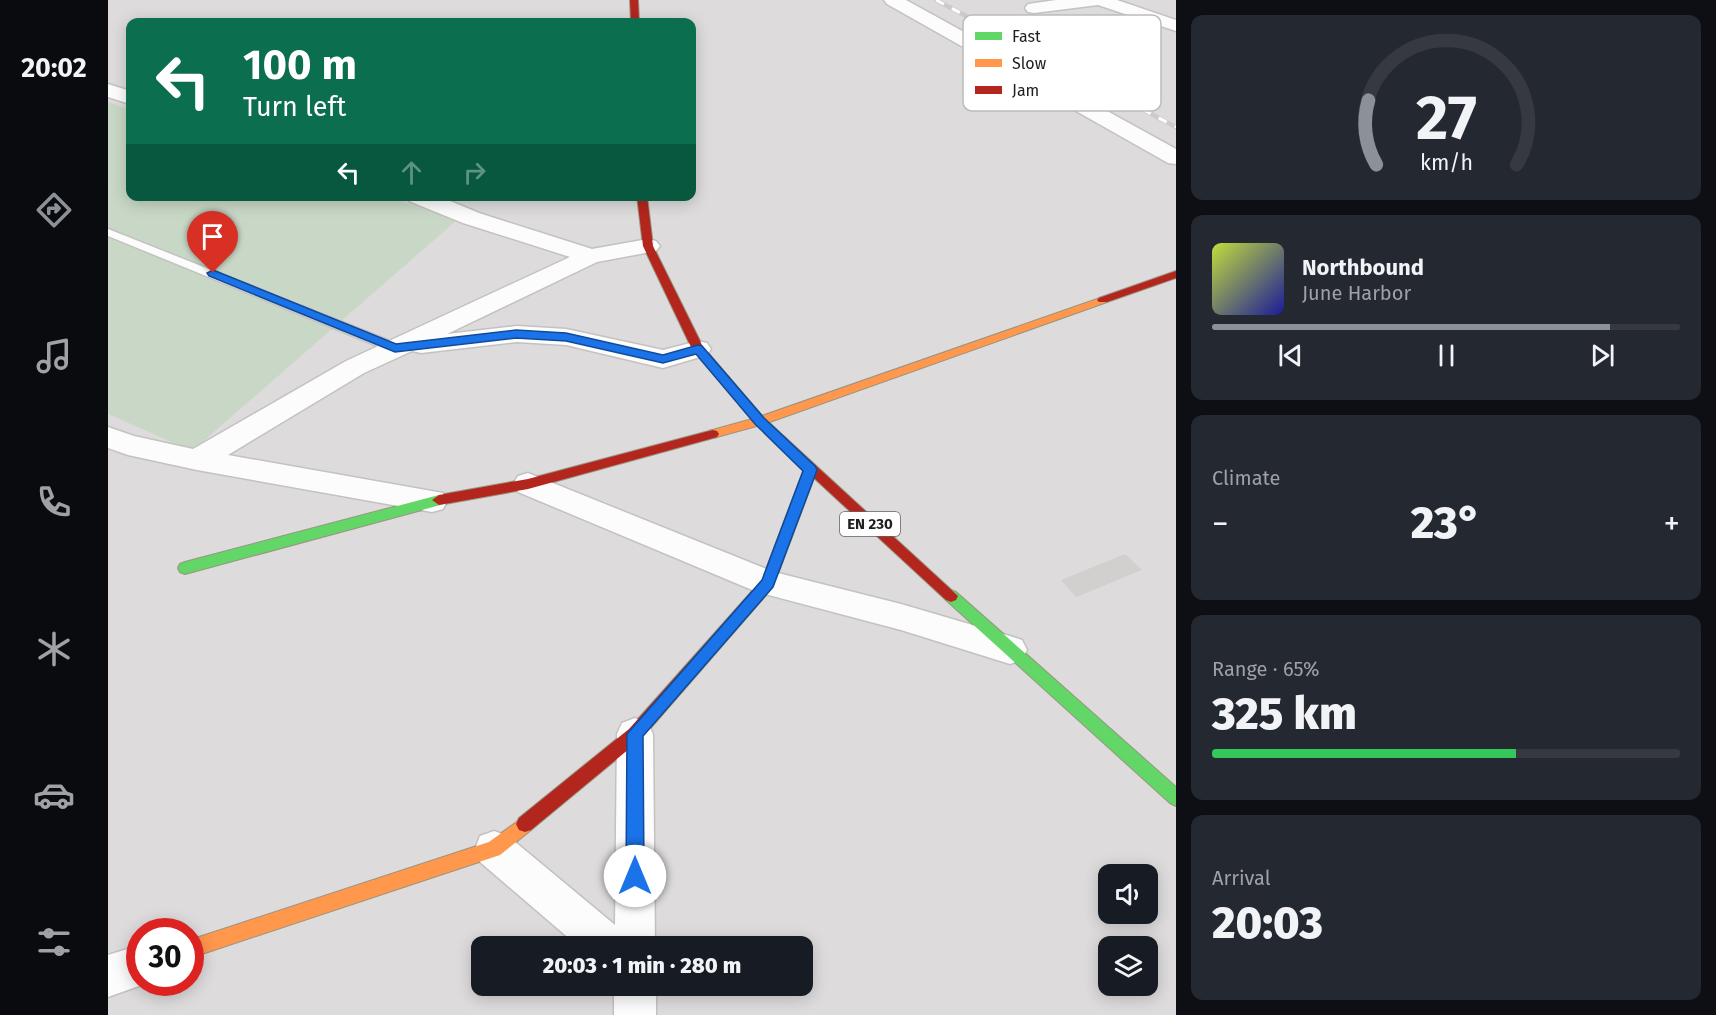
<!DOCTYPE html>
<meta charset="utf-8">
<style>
body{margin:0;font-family:"Fira Sans",sans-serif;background:#242831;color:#f1f3f6;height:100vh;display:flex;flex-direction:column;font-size:22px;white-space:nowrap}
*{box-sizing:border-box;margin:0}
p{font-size:20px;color:#9ea1a6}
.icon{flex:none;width:33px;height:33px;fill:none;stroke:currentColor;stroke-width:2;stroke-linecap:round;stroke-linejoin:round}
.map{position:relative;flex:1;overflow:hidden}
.sheet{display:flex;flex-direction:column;gap:15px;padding:15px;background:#0d0f14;width:540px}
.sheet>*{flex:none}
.top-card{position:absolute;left:18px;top:18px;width:570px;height:183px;border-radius:12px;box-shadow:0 3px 15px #0003;background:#0b6e4f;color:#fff;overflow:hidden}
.controls{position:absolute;left:990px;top:864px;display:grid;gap:12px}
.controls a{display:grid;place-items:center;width:60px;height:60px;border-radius:12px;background:#171b24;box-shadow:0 3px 15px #0003;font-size:30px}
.speed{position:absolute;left:18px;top:918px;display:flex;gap:12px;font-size:30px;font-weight:700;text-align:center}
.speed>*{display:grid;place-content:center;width:78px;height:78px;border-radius:50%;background:#171b24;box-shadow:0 3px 15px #0003;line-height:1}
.speed .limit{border:9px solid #d22;background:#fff;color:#111}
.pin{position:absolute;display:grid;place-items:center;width:51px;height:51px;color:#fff;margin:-62px -26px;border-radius:50% 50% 50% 0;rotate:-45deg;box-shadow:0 0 6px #0007}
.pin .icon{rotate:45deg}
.me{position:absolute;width:66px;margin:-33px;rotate:0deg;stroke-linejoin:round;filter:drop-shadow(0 0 4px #0008)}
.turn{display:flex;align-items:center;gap:21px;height:126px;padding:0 18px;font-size:27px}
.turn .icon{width:78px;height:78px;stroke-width:2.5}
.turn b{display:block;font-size:42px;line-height:51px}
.lanes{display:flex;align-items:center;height:57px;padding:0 18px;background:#0003;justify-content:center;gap:30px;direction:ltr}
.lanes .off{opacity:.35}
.big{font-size:45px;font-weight:800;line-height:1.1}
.sheet .tile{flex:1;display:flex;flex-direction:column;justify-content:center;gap:9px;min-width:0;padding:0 21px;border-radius:12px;background:#242831}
.sheet .dial{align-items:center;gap:0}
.dial svg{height:156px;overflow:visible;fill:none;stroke:#363941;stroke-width:7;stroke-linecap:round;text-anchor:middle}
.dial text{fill:#f1f3f6;stroke:none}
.song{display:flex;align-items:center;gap:18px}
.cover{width:72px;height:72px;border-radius:9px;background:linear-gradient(135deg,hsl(70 70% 55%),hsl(240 70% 35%))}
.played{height:6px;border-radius:3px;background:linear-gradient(90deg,#8c9099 85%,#363941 85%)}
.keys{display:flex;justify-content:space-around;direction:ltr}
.heat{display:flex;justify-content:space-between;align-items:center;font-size:33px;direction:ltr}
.charge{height:9px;border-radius:4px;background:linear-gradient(90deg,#34c759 65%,#363941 0)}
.trip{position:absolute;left:363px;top:936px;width:342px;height:60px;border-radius:12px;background:#171b24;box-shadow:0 3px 15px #0003;font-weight:800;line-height:60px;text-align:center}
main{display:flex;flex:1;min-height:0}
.menu{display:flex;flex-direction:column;width:108px;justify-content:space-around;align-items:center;background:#090b0e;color:#9ea1a6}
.menu .icon{width:42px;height:42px}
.menu .current{color:#8c9099}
.menu b{font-size:27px;color:#f1f3f6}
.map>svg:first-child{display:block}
.residential{fill:#dddbdb;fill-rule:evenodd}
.cemetery{fill:#c9d8c6}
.building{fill:#d2d0ce}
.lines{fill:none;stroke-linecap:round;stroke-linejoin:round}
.lane-casing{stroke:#c4c2c1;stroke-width:3}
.street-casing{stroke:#c4c2c1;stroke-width:3}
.fast-casing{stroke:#999581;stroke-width:2}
.slow-casing{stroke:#999581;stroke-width:2}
.jam-casing{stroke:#999581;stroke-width:2}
.lane{fill:#fcfcfc;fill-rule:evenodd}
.street{fill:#fcfcfc;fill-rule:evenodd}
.fast{fill:#63d668;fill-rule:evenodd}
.slow{fill:#ff974d;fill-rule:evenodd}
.jam{fill:#b3261e;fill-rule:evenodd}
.rail-casing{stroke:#cbcbca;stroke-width:4.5}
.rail{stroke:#fff;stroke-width:3;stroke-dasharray:9;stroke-linecap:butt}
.route{fill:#1a73e8;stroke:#114b97;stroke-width:1.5}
.labels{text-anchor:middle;stroke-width:5;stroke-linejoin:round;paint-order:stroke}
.shield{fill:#fff;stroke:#636363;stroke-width:1.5}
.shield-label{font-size:15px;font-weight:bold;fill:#202020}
.key{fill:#fff;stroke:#bcbcbc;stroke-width:1.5}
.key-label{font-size:16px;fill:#202020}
</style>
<main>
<nav class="menu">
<b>20:02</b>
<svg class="icon current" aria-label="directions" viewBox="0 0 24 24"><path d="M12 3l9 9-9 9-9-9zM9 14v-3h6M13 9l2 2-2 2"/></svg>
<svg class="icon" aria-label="music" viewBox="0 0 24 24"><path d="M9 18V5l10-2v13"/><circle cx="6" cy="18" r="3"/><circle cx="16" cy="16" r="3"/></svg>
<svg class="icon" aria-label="phone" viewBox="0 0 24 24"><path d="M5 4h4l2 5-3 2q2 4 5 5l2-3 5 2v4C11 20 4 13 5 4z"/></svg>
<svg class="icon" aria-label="climate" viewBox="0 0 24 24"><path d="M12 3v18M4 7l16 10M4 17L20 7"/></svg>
<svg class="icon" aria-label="car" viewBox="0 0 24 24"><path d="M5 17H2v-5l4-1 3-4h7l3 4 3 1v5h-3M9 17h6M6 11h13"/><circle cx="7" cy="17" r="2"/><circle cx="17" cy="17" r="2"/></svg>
<svg class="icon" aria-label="filters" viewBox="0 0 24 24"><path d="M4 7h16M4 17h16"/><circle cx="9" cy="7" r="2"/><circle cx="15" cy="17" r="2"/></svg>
</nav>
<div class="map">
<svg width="1068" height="1015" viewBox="0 0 1068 1015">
<rect width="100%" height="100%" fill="#eeebe9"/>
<path class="residential" d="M0 0H1068V1015H0ZM22 22H584V196H22ZM1000 874H1040V914H1000ZM32 932H82V982H32ZM374 946H694V986H374ZM1000 946H1040V986H1000Z"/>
<path class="cemetery" d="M0 102 22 110V196L280 197 349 220 84 451 0 414Z"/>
<path class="building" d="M1017 554 1034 570 968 597 953 580Z"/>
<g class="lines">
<g class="lane-casing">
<path id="lane" d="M0 229 292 345 294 348 292 351H282L0 236Z"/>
</g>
<g class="street-casing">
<g id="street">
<path d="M776 0H798L1068 149V164L1060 163 779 4Z"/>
<path d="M948 0H1009L1068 20V31L990 5 926 13 920 12 917 8 920 4Z"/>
<path d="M0 84 22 91V104L0 97Z"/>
<path d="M298 196H330L371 213 484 249 540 239 548 241 552 246 548 251 489 262 339 334 409 326 458 329 555 350 590 341 599 343 603 349 599 355 555 368 458 345 409 342 313 353 304 351 256 373 120 455 335 493 339 501 335 509 324 512 89 470 20 455 0 448V427L26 436 85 449 238 361 462 257 355 223 301 201Z"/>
<path d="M420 473 666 572 793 604 902 636 914 640 919 650 914 660 902 664 793 630 649 592 410 492 405 484 410 476Z"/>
<path d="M527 718 540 723 545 734 547 946H470L372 862 367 849 372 836 386 831 400 836 507 925 509 734 514 723Z"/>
<path d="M32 945V982H42L0 997V955Z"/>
<rect x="506" y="986" width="42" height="29"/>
</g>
</g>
<g class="fast-casing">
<g id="fast">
<path d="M331 495 338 500 336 504 77 574 72 572 70 568 72 564 77 562Z"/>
<path d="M843 590 848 592 1068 787V806L1062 803 838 600 836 596 838 592Z"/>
</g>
</g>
<g class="slow-casing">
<g id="slow">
<path d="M995 297 999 298V302L656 424 605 438 599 434 601 431 648 418Z"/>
<path d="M417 816 423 818 426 824 423 830 392 855 82 958V940L381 842Z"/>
</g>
</g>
<g class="jam-casing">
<g id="jam">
<path d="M522 0H530L531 22H523Z"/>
<path d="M529 196H539L545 246 595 347 656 418 850 596 848 600 843 602 838 600 706 478 665 587 533 739 423 830 417 832 411 830 408 824 411 818 521 729 654 580 696 469 648 424 584 349 535 246Z"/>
<path d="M1068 271V278L999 302H991L989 300 991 298Z"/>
<path d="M605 430 609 431 611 434 609 437 420 489 331 505 324 500 331 495 420 479Z"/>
</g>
</g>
<use href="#lane" class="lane"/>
<use href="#street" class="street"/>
<use href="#fast" class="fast"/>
<use href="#slow" class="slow"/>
<use href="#jam" class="jam"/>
<g class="rail-casing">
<path id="rail" d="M828 0 1068 127"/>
</g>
<use href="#rail" class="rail"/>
</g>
<path class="route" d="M105 270 288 344 408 330 458 333 555 355 590 345 594 346 656 418 707 466 709 470 665 587 535 736 536 876 533 882 527 884 521 882 518 876 519 734 654 580 695 471 647 424 588 354 555 363 458 341 408 338 287 352 101 276 99 273Z"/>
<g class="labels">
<rect class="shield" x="732" y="512" width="60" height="24" rx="4.5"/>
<g class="shield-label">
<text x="762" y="529">EN 230</text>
</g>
</g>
<rect x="855" y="15" width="198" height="96" rx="9" class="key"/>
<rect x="867" y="32" width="27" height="8" fill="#63d668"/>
<rect x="867" y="59" width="27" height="8" fill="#ff974d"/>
<rect x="867" y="86" width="27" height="8" fill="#b3261e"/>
<g class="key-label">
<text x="904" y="42">Fast</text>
<text x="904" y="69">Slow</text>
<text x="904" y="96">Jam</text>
</g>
</svg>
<div class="controls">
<a><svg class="icon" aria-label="sound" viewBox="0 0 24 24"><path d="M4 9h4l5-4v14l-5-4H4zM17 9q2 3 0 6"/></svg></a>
<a><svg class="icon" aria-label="layers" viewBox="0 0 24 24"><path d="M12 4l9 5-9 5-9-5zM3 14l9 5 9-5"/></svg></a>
</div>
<div class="speed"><div class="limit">30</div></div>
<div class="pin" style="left:105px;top:273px;background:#d93025"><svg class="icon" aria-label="arrive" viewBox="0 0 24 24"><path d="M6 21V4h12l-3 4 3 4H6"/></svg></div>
<svg class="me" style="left:527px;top:876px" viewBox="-20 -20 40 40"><circle r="19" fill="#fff"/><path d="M0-13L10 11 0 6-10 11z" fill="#1a73e8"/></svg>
<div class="trip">20:03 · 1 min · 280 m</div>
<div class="top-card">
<div class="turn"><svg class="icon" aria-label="left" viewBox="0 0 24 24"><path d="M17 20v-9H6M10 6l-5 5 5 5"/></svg><div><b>100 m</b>Turn left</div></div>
<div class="lanes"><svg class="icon" aria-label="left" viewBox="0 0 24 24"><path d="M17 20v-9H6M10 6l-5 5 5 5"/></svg><svg class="icon off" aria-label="ahead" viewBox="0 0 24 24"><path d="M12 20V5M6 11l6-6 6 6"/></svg><svg class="icon off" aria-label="right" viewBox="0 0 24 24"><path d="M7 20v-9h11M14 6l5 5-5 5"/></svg></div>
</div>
</div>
<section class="sheet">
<div class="tile dial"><svg viewBox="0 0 100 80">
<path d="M14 69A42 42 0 1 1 86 69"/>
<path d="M14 69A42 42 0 0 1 10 36" stroke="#8c9099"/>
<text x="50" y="56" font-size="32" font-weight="700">27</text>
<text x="50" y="72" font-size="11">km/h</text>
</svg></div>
<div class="tile">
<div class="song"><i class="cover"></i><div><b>Northbound</b><p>June Harbor</p></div></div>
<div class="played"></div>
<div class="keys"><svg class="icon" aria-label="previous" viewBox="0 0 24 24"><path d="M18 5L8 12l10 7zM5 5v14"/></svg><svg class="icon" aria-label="pause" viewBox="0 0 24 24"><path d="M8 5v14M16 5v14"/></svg><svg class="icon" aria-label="next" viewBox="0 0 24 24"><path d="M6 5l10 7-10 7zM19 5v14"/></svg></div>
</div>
<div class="tile"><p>Climate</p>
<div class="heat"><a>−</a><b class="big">23°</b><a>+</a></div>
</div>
<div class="tile"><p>Range · 65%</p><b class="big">325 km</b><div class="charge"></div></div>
<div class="tile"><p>Arrival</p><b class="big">20:03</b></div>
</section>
</main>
